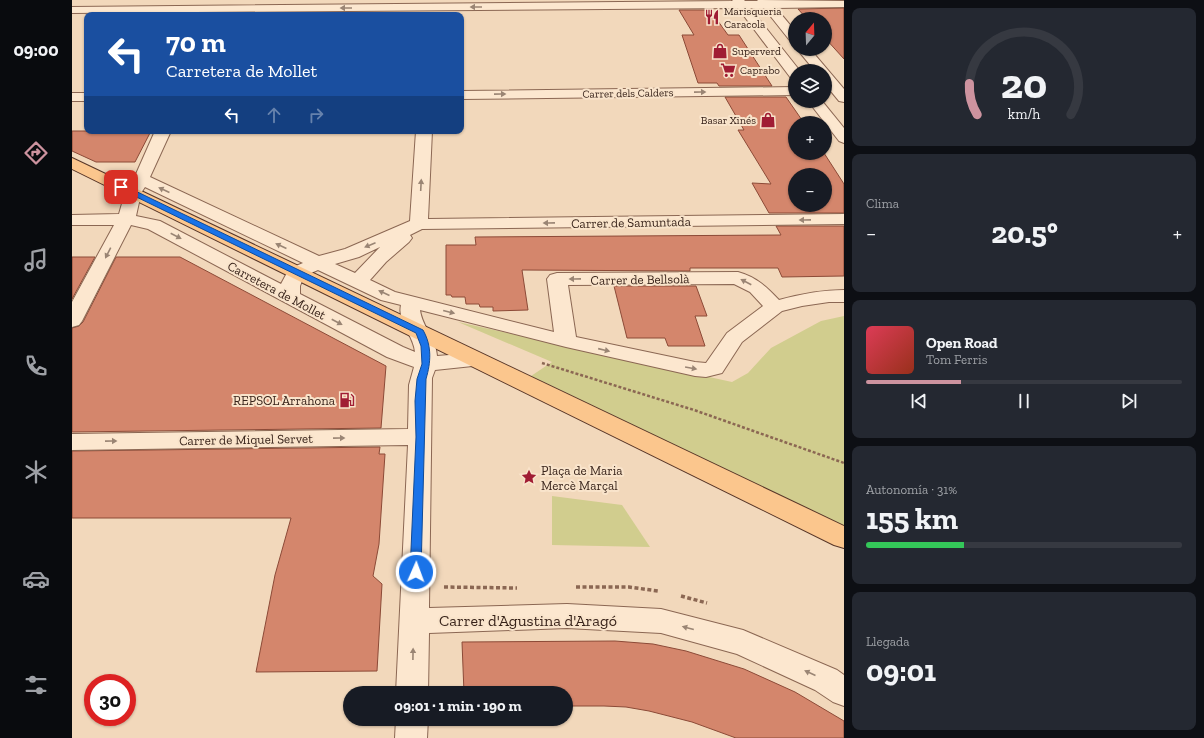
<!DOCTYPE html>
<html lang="es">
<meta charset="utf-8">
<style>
body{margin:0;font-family:"Zilla Slab",serif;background:#242831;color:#f1f3f6;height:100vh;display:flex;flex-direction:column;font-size:15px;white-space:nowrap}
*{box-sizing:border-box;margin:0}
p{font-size:13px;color:#9ea1a6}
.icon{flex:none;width:22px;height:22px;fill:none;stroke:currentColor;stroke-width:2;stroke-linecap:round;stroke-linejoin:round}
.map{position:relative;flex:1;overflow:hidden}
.side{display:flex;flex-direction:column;gap:8px;padding:8px;background:#0d0f14;width:360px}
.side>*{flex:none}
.hud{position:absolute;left:12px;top:12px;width:380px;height:122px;border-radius:8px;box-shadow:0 1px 3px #0004;background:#1a4fa0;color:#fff;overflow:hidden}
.needle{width:26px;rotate:19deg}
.buttons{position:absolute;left:716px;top:12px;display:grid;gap:8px}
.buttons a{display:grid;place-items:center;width:44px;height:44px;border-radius:50%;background:#171b24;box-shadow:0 1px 3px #0004;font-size:20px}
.speed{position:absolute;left:12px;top:674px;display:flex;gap:8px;font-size:20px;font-weight:700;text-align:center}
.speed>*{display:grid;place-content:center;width:52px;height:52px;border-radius:50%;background:#171b24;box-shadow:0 1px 3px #0004;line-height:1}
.speed .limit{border:6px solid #d22;background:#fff;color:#111}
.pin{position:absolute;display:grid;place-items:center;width:34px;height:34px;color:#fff;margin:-17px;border-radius:8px;box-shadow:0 2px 6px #0006}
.me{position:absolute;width:44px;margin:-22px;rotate:2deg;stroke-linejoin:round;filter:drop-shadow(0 0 3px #0008)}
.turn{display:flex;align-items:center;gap:14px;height:84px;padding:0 16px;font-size:18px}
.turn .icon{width:52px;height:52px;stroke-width:2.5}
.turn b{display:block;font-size:28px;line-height:34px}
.lanes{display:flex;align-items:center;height:38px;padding:0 16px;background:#0003;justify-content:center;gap:20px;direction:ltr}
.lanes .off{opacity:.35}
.big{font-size:30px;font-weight:700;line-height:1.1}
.side .widget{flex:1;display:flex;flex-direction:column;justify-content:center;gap:6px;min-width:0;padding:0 14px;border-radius:8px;background:#242831}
.side .dial{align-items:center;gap:0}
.dial svg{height:104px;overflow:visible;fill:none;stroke:#363941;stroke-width:7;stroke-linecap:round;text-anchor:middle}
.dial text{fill:#f1f3f6;stroke:none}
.song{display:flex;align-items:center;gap:12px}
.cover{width:48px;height:48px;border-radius:6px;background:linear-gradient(135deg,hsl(350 70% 55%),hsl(10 70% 35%))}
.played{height:4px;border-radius:2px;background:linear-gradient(90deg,#cd939f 30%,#363941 30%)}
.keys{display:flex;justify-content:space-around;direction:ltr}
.heat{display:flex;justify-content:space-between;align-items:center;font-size:22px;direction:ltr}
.charge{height:6px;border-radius:3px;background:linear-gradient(90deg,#34c759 31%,#363941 0)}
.trip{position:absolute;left:271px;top:686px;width:230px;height:40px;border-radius:20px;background:#171b24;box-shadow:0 1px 3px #0004;font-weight:700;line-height:40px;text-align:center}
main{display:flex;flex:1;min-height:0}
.tab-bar{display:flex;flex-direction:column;width:72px;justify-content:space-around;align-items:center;background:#090b0e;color:#9ea1a6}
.tab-bar .icon{width:28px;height:28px}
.tab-bar .current{color:#cd939f}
.tab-bar b{font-size:18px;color:#f1f3f6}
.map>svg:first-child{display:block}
.green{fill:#d1cd8e}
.building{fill:#d4866c;stroke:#8c4a37;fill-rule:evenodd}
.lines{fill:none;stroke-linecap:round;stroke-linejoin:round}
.minor-casing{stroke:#8b6753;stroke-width:2}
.major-casing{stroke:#583628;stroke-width:2}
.path-far1{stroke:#8b6753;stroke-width:2.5;stroke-dasharray:3 2;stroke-linecap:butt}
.path{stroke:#8b6753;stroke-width:3.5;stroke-dasharray:4 2.5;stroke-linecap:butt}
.minor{fill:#fce7cf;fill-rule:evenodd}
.major{fill:#fbc68d;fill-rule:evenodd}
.oneway{fill:#9a8574}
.route{fill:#1a73e8;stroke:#114b97}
.labels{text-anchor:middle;stroke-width:4;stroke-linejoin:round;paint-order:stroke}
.far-poi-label{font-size:11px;fill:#38231a;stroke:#f9e4cb;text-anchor:start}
.far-street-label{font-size:11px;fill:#38231a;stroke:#f9e4cb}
.street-label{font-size:13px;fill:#38231a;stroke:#f9e4cb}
.poi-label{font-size:13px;fill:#38231a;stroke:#f9e4cb;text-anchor:end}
.near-street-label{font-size:16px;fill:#38231a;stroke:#f9e4cb}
</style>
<main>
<nav class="tab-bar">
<b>09:00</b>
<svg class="icon current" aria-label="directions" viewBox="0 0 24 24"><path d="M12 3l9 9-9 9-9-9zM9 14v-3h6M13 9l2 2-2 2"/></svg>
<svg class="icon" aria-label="music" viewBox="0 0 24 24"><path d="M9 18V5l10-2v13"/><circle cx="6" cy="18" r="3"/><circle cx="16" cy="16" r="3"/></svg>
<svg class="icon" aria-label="phone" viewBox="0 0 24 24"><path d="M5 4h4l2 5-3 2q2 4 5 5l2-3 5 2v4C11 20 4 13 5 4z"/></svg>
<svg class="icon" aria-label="climate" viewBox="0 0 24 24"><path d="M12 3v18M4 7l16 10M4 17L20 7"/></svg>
<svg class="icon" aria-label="car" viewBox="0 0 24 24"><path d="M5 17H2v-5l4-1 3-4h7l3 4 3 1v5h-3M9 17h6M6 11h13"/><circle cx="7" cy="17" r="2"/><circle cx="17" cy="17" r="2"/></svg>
<svg class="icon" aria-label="filters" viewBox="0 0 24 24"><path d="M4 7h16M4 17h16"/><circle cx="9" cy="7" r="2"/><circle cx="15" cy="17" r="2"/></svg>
</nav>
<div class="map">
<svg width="772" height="738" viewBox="0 0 772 738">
<rect width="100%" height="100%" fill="#f2d8bb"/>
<g class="green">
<path d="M772 316V526L459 376 480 362 386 322 660 382 676 373 699 348 749 321Z"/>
<path d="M480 496 550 505 578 547 480 545Z"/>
</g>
<g class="building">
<path d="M772 8V59L753 38V19H735L726 9Z"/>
<path d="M607 10H638L656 35H667L700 86H647L645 83H626L610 35H622Z"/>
<path d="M653 97H714L732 123H723V153H752L772 184V213H697L680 183 699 184 666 130H672ZM723 175H753V205H723Z"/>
<path d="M0 131H79L63 162H24L0 151Z"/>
<path d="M704 226H772V276L710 277 706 268H618V271L450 270 456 310 421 311V307H408L407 304H394L393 297H380L379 295H374V245H404L403 237 709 235Z"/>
<path d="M0 257H23L0 299Z"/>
<path d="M44 257H108L314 366 309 428 0 432V328L7 326 11 322Z"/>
<path d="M542 286H624L635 316H623L633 346H596L593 338H555Z"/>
<path d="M308 447 307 454H313L307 544 301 576 310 584 305 671 184 672 203 575 219 518H0V451Z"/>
<path d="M543 641 581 644 614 651 672 669 723 692 772 721V738H664L620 722 577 711 554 707 532 706H494V693H392L390 642Z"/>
</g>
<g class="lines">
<g class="minor-casing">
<g id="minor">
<path d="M660 0H672L673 1H686L685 0 772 1V7L704 8 723 31V43L719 42 692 8H678L728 71H723V78L718 77 666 8 0 13V7L661 1Z"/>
<path d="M725 49H738L772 89V102L767 101 753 84V71H743Z"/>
<path d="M723 87V95L389 99V91Z"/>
<rect x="0" y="93" width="15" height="8"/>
<path d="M736 101H750L772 128V143L767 141Z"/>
<path d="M83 131H99L78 177 247 256 273 249 338 221 344 131H360L356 219 772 214V224L350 229 338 235 340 238 337 242 314 262 298 280 323 292 482 332 475 279 478 275 485 273 666 272C684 277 695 287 707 300 729 294 750 290 772 290V302H757L730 306 710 311 670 342 650 373 634 377 623 376 494 347 348 310C350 327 364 338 365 356L402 353 410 355 413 360 410 365 363 370 360 378 357 608 495 604 589 609 671 630 765 670 772 675V706L761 702 743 690 665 654 589 633 495 628 357 633 356 693H324L336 445 0 450V434L336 429 337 385 342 367 315 357 76 229 59 225 10 321 7 325 0 327V302L42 225H0V215L47 214 53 193 64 174ZM73 187 231 263 217 269 209 284 88 221 64 216 69 193ZM308 247 283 273 263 264 287 257ZM246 270 309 300 329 305C325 322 342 336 343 352L331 347 228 294V286L232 276ZM662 284 678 292 691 306 655 333 634 363 623 362 504 337 496 285Z"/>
<path d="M324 719H356L355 738H323Z"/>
</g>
</g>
<g class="major-casing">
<path id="major" d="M0 158 772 526V548L762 545 0 169Z"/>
</g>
<path class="path-far1" d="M470 363 622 410 772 463"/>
<g class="path">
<path d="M372 587 445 588"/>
<path d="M504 587H557L586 591"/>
<path d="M609 596 635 603"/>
</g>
<use href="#minor" class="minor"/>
<use href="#major" class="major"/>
</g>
<defs><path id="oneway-solid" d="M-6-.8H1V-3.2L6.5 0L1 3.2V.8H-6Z"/></defs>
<g class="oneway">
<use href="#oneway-solid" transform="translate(404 7) rotate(180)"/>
<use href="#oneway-solid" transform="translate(274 8) rotate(180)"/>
<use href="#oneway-solid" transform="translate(628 92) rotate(-1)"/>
<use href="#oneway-solid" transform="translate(428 94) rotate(-1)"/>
<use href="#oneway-solid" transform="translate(349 185) rotate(-87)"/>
<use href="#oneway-solid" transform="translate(92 190) rotate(-155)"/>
<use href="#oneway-solid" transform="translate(733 220) rotate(179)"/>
<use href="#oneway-solid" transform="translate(477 223) rotate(179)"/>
<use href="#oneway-solid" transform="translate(104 236) rotate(27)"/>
<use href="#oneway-solid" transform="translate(298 245) rotate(157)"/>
<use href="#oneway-solid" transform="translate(209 246) rotate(-155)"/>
<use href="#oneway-solid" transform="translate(36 253) rotate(117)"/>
<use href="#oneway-solid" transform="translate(503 279) rotate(179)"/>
<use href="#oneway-solid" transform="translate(674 282) rotate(-152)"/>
<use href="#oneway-solid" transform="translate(312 293) rotate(-156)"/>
<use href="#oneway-solid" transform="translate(377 312) rotate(14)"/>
<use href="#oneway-solid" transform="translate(265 322) rotate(28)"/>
<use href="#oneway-solid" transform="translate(532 350) rotate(13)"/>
<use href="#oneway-solid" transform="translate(619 368) rotate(10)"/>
<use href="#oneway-solid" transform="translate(267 438) rotate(-1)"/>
<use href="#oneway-solid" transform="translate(39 441) rotate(-1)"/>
<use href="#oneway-solid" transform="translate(616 628) rotate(-165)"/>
<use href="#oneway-solid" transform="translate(341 654) rotate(-89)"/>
<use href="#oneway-solid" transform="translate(738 673) rotate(-156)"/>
</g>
<path class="route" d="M46 185H51L351 330C360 346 359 362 354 379L349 572 348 575 344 577 339 575 338 572 344 437 343 401 345 379 350 364 349 346 344 333 46 188Z"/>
<defs>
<g id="restaurant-bare" transform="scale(1.2)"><path d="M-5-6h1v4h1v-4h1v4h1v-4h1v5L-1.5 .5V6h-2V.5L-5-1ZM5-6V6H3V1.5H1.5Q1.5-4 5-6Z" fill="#a01d34" stroke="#f9e4cb" stroke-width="2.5" paint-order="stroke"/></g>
<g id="shop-bare" transform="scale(1.2)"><path d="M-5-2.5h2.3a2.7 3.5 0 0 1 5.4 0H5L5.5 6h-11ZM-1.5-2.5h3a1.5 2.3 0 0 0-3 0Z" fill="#a01d34" stroke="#f9e4cb" stroke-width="2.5" paint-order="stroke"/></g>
<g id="supermarket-bare" transform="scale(1.2)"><path d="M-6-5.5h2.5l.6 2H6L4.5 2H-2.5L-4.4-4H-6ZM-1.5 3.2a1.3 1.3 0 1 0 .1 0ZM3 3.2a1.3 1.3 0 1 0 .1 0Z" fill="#a01d34" stroke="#f9e4cb" stroke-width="2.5" paint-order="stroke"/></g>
<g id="fuel-bare" transform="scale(1.2)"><path d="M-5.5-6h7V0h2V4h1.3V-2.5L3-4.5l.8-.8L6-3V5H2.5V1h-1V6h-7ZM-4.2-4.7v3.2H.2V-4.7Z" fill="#a01d34" stroke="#f9e4cb" stroke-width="2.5" paint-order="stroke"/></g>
<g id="sight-bare" transform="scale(1.2)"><path d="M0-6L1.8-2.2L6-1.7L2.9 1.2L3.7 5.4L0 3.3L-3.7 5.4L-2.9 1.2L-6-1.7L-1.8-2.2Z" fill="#a01d34" stroke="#f9e4cb" stroke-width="2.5" paint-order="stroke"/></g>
</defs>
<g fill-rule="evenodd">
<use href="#restaurant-bare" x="640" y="17"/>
<use href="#shop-bare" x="648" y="51"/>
<use href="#supermarket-bare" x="656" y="70"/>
<use href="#shop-bare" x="696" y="120"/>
<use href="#fuel-bare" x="275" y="400"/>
<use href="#sight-bare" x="457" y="477"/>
</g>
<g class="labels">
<g class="far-poi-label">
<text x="652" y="15">Marisqueria<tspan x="652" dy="13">Caracola</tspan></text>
<text x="660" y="55">Superverd</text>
<text x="668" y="74">Caprabo</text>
<text x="684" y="124" text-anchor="end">Basar Xinés</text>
</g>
<g class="far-street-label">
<text transform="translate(556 93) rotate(-1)" y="4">Carrer dels Calders</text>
</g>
<g class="street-label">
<text transform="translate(559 222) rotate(-1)" y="5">Carrer de Samuntada</text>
<text transform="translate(568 279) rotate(-1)" y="5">Carrer de Bellsolà</text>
<text transform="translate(205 290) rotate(28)" y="5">Carretera de Mollet</text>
<text transform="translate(174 439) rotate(-1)" y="5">Carrer de Miquel Servet</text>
</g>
<g class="poi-label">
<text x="263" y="405">REPSOL Arrahona</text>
<text x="469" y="475" text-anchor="start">Plaça de Maria<tspan x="469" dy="15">Mercè Marçal</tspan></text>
</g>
<g class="near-street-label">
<text x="456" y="626">Carrer d'Agustina d'Aragó</text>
</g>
</g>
</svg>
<div class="buttons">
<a><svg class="needle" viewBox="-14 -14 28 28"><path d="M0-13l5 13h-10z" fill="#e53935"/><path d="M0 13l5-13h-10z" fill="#9ea1a6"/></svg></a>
<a><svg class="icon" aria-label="layers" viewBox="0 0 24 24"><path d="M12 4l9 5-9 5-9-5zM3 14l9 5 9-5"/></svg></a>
<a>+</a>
<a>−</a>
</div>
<div class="speed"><div class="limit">30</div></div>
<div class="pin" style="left:49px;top:187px;background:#d93025"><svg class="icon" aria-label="arrive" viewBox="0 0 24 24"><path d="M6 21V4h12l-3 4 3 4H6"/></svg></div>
<svg class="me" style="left:344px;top:572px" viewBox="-20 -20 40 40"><circle r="17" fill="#1a73e8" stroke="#fff" stroke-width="3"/><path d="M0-11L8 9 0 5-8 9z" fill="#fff"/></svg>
<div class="trip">09:01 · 1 min · 190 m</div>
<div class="hud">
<div class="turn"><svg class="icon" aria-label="left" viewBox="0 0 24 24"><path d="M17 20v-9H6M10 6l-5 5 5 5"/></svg><div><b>70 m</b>Carretera de Mollet</div></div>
<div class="lanes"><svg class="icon" aria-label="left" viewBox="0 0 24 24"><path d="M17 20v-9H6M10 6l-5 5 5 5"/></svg><svg class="icon off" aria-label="ahead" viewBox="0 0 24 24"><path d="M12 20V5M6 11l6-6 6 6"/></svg><svg class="icon off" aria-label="right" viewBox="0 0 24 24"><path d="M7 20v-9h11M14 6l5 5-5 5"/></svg></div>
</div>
</div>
<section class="side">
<div class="widget dial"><svg viewBox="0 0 100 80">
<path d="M14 69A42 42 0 1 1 86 69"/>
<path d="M14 69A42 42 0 0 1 8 45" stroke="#cd939f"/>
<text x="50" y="56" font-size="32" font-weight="700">20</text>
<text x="50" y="72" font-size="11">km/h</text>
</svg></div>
<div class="widget"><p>Clima</p>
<div class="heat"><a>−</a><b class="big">20.5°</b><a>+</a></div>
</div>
<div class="widget">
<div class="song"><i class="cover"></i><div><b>Open Road</b><p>Tom Ferris</p></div></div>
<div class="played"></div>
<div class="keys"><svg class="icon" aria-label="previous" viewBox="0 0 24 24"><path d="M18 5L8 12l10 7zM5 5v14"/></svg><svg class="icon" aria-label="pause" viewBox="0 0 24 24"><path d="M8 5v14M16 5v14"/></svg><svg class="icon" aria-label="next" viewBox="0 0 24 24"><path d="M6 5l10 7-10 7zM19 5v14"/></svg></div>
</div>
<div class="widget"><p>Autonomía · 31%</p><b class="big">155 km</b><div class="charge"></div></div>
<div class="widget"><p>Llegada</p><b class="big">09:01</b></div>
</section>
</main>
